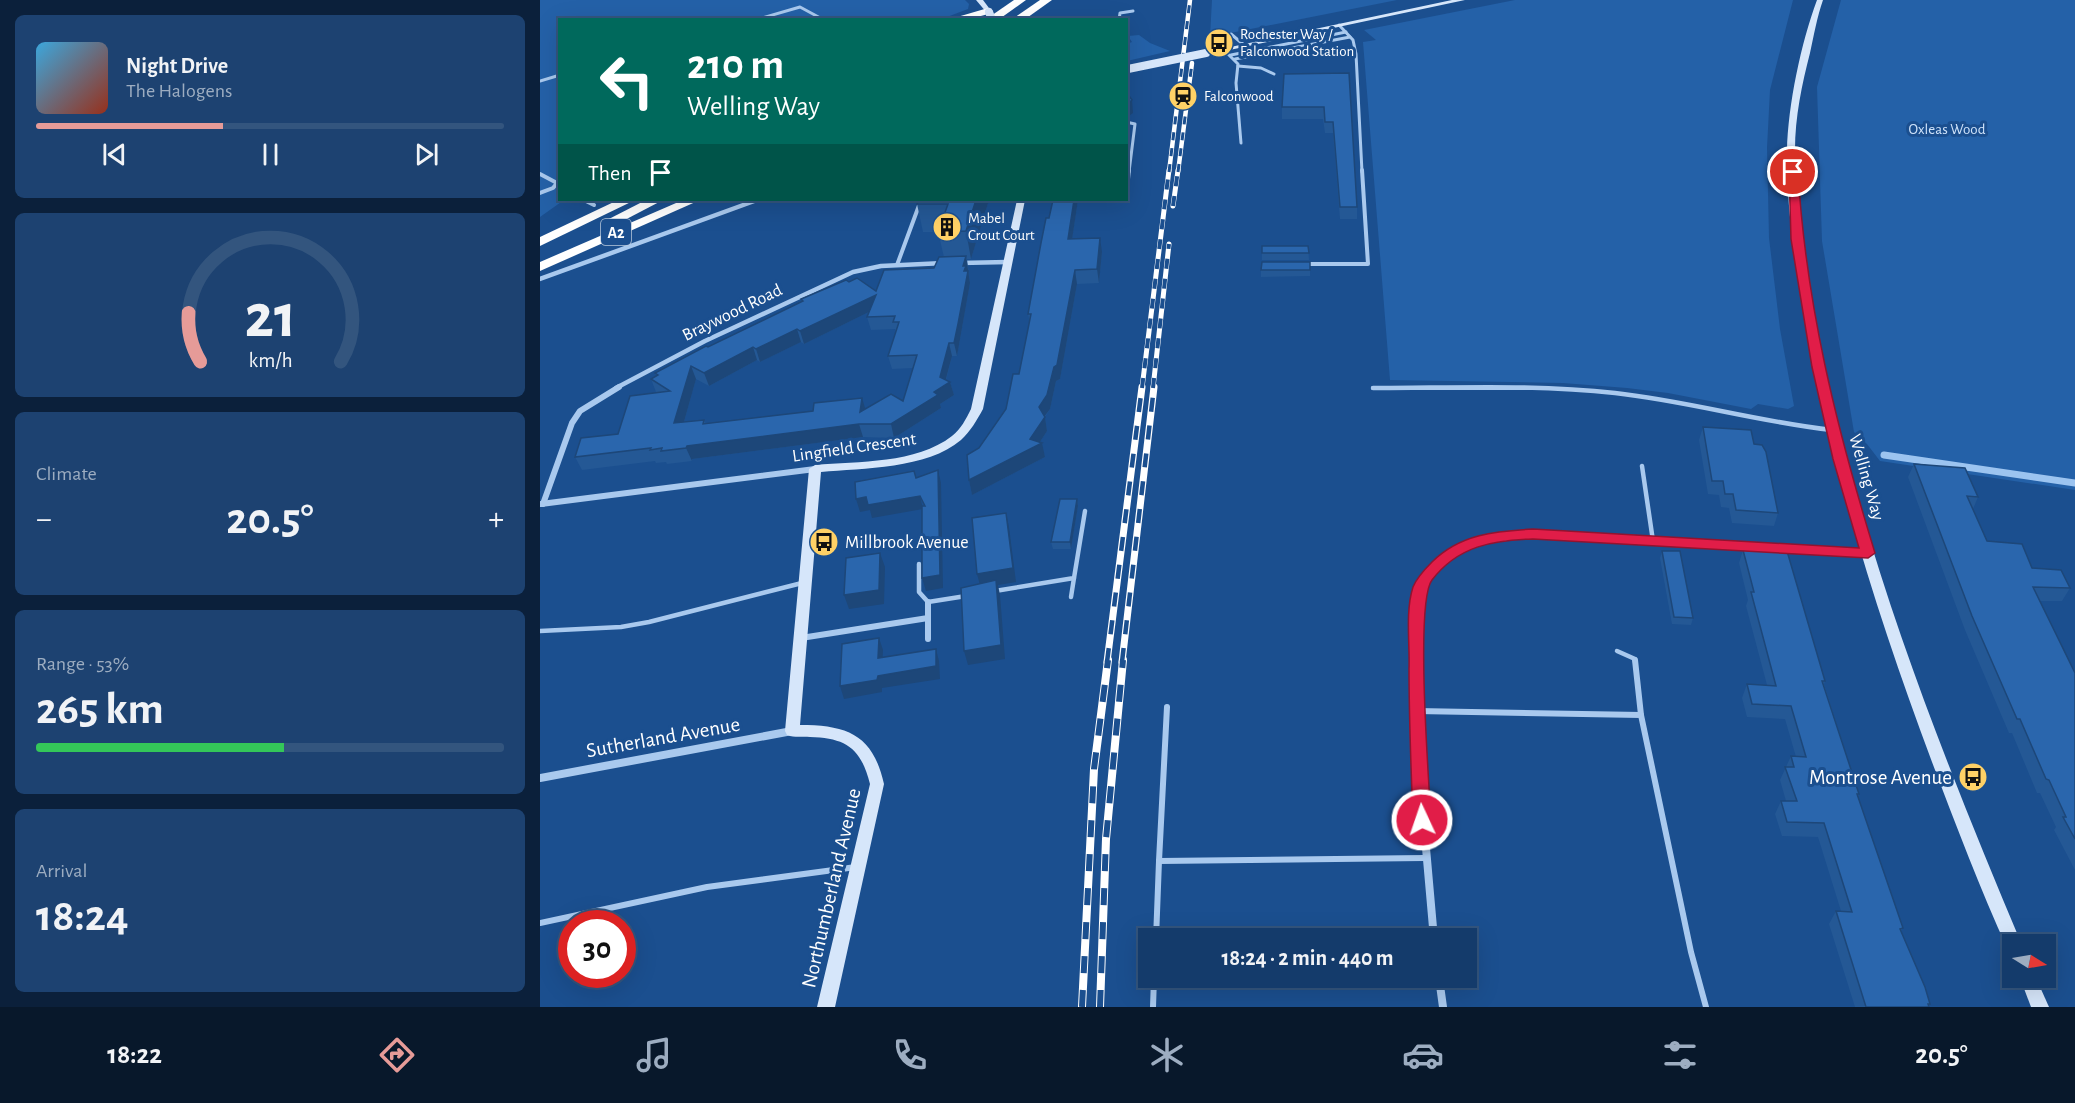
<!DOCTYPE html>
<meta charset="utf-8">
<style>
body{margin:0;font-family:"Alegreya Sans",sans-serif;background:#1d4271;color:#f1f3f6;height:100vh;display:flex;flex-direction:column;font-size:22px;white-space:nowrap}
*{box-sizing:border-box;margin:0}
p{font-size:20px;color:#9dadc1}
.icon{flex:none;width:33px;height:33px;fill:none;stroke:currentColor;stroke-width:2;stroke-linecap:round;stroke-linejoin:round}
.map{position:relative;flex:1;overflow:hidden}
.drawer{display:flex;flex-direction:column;gap:15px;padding:15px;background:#0b203b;width:540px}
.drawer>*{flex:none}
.hud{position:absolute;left:18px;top:18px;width:570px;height:183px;border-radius:0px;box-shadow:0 6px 24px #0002,0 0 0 2px #33557e;background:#00695c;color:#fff;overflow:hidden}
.needle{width:39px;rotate:101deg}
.tools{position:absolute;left:1462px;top:934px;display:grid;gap:12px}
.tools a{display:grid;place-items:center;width:54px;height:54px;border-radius:0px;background:#143b6b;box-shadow:0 6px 24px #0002,0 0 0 2px #33557e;font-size:30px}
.speed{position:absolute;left:18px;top:910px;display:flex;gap:12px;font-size:30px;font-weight:700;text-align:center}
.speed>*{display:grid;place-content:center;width:78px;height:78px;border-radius:50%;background:#143b6b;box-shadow:0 6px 24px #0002,0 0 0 2px #33557e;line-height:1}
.speed .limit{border:9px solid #d22;background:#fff;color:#111}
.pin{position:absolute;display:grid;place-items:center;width:51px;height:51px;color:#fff;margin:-26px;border:3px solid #fff;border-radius:50%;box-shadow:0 2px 6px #0007}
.me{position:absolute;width:66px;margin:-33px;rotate:357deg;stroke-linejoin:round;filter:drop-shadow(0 0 4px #0008)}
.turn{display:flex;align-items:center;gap:21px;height:126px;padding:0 30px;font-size:27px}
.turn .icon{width:78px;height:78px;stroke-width:2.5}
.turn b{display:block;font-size:42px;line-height:51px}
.then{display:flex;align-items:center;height:57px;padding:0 30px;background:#0003;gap:12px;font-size:22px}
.big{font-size:45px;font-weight:700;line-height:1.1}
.drawer .widget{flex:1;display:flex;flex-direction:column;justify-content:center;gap:9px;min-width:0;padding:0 21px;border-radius:9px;background:#1d4271}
.drawer .dial{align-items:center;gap:0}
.dial svg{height:156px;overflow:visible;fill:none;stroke:#33557e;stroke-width:7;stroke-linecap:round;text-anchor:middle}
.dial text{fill:#f1f3f6;stroke:none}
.song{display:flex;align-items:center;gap:18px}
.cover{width:72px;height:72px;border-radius:9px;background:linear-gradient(135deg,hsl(200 70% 55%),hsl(10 70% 35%))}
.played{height:6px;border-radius:3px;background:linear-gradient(90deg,#e69b98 40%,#33557e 40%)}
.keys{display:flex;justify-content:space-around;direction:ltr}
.heat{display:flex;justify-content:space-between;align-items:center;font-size:33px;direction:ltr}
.charge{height:9px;border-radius:4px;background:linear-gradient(90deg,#34c759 53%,#33557e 0)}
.trip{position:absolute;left:598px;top:928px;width:339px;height:60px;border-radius:0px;background:#143b6b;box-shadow:0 6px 24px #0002,0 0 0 2px #33557e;font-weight:700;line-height:60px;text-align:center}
.dock{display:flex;height:96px;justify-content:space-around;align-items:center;background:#08182b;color:#9dadc1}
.dock .icon{width:42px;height:42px}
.dock .selected{color:#e69b98}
.dock b{font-size:27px;color:#f1f3f6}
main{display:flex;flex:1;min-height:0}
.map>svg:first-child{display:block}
.green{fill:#2461a8}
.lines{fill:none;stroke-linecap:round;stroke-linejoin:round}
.stream{stroke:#9cc4f0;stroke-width:7}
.lane-far3{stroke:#a9c9ee;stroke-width:3}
.lane-far2{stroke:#a9c9ee;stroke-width:4}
.lane-far1{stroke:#a9c9ee;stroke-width:4.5}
.lane{stroke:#a9c9ee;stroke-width:6}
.street-far2{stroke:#a9c9ee;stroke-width:4.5}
.street-far1{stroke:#a9c9ee;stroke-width:6}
.street{stroke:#a9c9ee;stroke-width:8}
.secondary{fill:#d6e6fa;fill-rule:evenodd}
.highway{fill:#fff;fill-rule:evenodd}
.rail-far3-casing{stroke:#fff;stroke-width:4.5}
.rail-far2-casing{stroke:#fff;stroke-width:5}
.rail-far1-casing{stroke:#fff;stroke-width:7}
.rail-casing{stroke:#fff;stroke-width:8}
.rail-far3{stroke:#1b4f8f;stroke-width:3;stroke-dasharray:8;stroke-linecap:butt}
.rail-far2{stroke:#1b4f8f;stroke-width:4;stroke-dasharray:10;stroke-linecap:butt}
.rail-far1{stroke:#1b4f8f;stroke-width:4.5;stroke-dasharray:14;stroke-linecap:butt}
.rail{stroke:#1b4f8f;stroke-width:6;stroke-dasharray:17;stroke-linecap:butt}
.secondary-bridge{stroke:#d6e6fa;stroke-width:8}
.wall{fill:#245895;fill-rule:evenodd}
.shaded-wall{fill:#1d4779}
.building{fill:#2a66ad;stroke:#1d4779;stroke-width:1.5;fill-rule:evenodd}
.route{fill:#e11d48;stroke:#92132f;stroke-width:1.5}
.labels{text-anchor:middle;stroke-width:6;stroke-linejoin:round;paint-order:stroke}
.far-poi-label{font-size:15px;fill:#fff;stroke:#1b4f8f;text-anchor:start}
.far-park-label{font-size:15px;fill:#cfe3fa;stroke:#1b4f8f}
.shield{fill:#1b4f8f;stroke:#bbcadd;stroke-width:1.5}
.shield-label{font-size:16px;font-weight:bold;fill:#fff}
.street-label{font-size:18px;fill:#fff;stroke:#1b4f8f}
.poi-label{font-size:18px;fill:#fff;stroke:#1b4f8f;text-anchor:start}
.near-street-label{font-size:21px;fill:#fff;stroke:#1b4f8f}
.near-poi-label{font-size:21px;fill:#fff;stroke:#1b4f8f;text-anchor:end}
</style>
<main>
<section class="drawer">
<div class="widget">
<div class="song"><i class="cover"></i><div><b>Night Drive</b><p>The Halogens</p></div></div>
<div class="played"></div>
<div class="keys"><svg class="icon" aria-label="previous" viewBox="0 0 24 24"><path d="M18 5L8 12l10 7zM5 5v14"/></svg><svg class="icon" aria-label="pause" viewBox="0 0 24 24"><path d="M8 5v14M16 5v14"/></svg><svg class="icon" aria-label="next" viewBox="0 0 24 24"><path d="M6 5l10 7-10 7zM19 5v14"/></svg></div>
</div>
<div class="widget dial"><svg viewBox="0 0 100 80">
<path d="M14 69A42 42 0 1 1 86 69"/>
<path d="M14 69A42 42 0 0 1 8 44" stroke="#e69b98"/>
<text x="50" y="56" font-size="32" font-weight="700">21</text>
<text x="50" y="72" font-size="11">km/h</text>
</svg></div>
<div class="widget"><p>Climate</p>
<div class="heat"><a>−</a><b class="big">20.5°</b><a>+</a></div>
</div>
<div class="widget"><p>Range · 53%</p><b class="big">265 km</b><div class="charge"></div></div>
<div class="widget"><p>Arrival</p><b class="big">18:24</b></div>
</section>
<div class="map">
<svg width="1535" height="1007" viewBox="0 0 1535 1007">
<rect width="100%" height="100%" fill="#1b4f8f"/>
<g class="green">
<path d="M0 0H425L429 4 428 9 399 20H20V200H24L0 217Z"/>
<path d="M672 0H857L670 37Z"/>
<path d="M975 0H1253L1230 90 1227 148 1229 238 1240 329 1254 406 1248 409 1218 404 1211 409 1128 393 1087 388 1023 383 850 380 823 42 836 40 824 30Z"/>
<path d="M1301 0H1535V490L1340 461 1327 444 1314 432 1282 241 1277 87Z"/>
<path d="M599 35 610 43 630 51 587 61V44L592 42 588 36Z"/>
</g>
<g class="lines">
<path class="stream" d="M1344 455 1535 483"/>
<g class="lane-far3">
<path d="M215 20 260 7 284 20"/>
<path d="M579 20 580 13 593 11"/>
<path d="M799 25 813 40 816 54 822 172"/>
<path d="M691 34 704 45"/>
<path d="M683 49 698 64 696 83 701 143"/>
<path d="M691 55 806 32"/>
<path d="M695 59 810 37"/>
<path d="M698 66 721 68 734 74"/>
<path d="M0 81 20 75"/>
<path d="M586 122 595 124 589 172"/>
</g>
<g class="lane-far2">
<path d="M0 174 17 183 13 188 0 193"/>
<path d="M588 179 589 170"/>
<path d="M44 200 54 205"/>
<path d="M764 264H828L822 170"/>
<path d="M357 265 381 200"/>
<path d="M833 388H993"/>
</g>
<g class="lane-far1">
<path d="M833 388C914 388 995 384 1075 393 1148 401 1219 422 1292 430"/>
<path d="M1102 466 1113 541"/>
<path d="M379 564V592L388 602 426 596"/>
<path d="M455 591 534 578 545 511"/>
<path d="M531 597 534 578"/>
<path d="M0 631 81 627 109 622 262 583"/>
<path d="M1077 651 1095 659V662"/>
</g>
<g class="lane">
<path d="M1095 660 1101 715"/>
<path d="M877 711 1101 715 1151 952 1166 1007"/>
<path d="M619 861 627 707"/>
<path d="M0 923 167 887 316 867"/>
<path d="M616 939 619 861 884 858"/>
<path d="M613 1007 614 978"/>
</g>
<g class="street-far2">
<path d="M420 263 468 262"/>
<path d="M0 279 217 200"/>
<path d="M76 388 165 341 313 272 341 266 404 263"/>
</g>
<g class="street-far1">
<path d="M1 504 275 469"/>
<path d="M3 504 32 423 40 411 79 387"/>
<path d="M388 618V639"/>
<path d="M261 638 388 618V602"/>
<path d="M877 662V607L883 586 892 570 905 558 936 542 993 534 1327 553"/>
</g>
<g class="street">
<path d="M877 660 883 814 894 939"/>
<path d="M0 778 252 731"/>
<path d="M899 978 903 1007"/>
</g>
<g class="secondary">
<path d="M436 0H443L452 12 451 13H447Z"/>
<path d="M912 0H925L666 55 662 53Z"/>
<path d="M1277 0H1283C1277 17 1274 35 1270 53 1262 84 1255 117 1255 150 1255 216 1268 282 1281 346 1322 554 1400 750 1482 945H1473V952L1468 950C1440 889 1416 825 1392 762 1341 625 1296 486 1270 343 1258 280 1246 215 1247 151 1248 105 1261 43 1277 0Z"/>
<path d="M477 200H485L443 409C437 420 430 432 421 440 387 469 323 468 281 472L260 725C308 725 333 735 344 784L295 1007H277L330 784C321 748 306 738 270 737 262 736 255 738 247 735L245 731 269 469 275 465C319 461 376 464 412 436 421 429 426 419 431 409Z"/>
<path d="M1480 978H1496L1509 1007H1491Z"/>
</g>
<g class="highway">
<path d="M474 0H486L458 20H445Z"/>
<path d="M500 0H512L484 20H471Z"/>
<path d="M448 8 453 11 452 13 426 20H407Z"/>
<path d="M78 200H95L0 246V237Z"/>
<path d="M106 200H123L77 224H67L65 221Z"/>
<path d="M143 200H160L0 271V262Z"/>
</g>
<g class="rail-far3-casing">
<g id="rail-far3">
<path d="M629 172 650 0"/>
<path d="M638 172 652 63"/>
</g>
</g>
<g class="rail-far2-casing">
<g id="rail-far2">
<path d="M633 206 638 170"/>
<path d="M602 388 629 170"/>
<path d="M613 388 629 244"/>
</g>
</g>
<g class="rail-far1-casing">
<g id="rail-far1">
<path d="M567 662 602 387"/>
<path d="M582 662 614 387"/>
</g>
</g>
<g class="rail-casing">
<g id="rail">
<path d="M542 1007 554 769 568 660"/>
<path d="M560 1007 566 839 583 660"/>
</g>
</g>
<use href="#rail-far3" class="rail-far3"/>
<use href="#rail-far2" class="rail-far2"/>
<use href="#rail-far1" class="rail-far1"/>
<use href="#rail" class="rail"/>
<g class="secondary-bridge">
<path d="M449 12 452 20"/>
<path d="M588 69 666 53"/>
</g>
</g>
<g class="wall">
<path d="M809 73 817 207V219H800L793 133H785L783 119H742V107Z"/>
<path d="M449 200 431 259H427L430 283 417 356H412L406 380 410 382 414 395 400 404 401 408 354 438 323 437 152 459V461L127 464 126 462 116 463 115 461 42 470 35 457 78 434 118 393 116 392 111 379 116 376 115 373 262 302 261 299 309 282 336 291 394 268 404 257 398 232H383L377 204ZM329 312 327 317 331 330 355 329 356 333 348 356 352 369 373 368 363 401 325 409 166 424 164 420 144 422 156 379 169 386 217 360 220 362 261 342 264 344Z"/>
<path d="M513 200H538L532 239 562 252 559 283 537 284 520 379 516 381 510 409 505 417 507 431 500 442 505 457 432 495 429 480 439 448 466 409 479 374 490 322 488 314Z"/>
<path d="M722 246H768L769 260H722Z"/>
<path d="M770 262V276L721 277V270Z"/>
<path d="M1163 427 1238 513 1234 526 1192 523 1189 508 1181 507 1179 495 1168 494 1159 440Z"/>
<path d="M1374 464 1438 497 1433 509 1447 541 1492 568 1530 588 1522 601H1500L1535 673V870L1514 830 1516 827 1500 793H1497L1472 733H1469L1425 630 1368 477Z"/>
<path d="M537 499 538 506 531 549H513L511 542Z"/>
<path d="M1203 550 1285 681 1284 684 1319 794 1318 797 1363 928 1361 931 1390 1004 1389 1007H1315L1289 924 1296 911H1301L1278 837 1242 836 1235 814 1241 801H1246L1240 780 1251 756 1256 757 1245 719 1207 717 1202 698 1207 684 1227 685 1206 606 1208 600 1199 563Z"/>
<path d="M1122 551 1153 618 1151 625 1132 624 1120 558Z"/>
</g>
<g class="shaded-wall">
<path d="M592 100 593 113 586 118V105Z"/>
<path d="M589 121 590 133 588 151 586 154V139Z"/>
<path d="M436 200H449L431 259 426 231Z"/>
<path d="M534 200H538L530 253 528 239Z"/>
<path d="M560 238 562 252 559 283 557 269Z"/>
<path d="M426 256 430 283 417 356 414 343 423 266Z"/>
<path d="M535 270 537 284 520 379 516 381 510 409 501 421 499 407Z"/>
<path d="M336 295 339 307 264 344 260 331Z"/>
<path d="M257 329 261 342 220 362 216 349Z"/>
<path d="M409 343 412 356 404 386 410 382 414 395 400 404 401 408 354 438 351 424 394 392 400 377Z"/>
<path d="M213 347 217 360 169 386 164 373Z"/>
<path d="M151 366 156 379 140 436 134 423Z"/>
<path d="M322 398 326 411 320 412Z"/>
<path d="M505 417 507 431 498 445 502 443 505 457 432 495 429 480 490 439Z"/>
<path d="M319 424 323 437 152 459V461L146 448 147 446Z"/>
<path d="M398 470 401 483 403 588 386 591 382 578Z"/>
<path d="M380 496 383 509 332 518 330 510 320 512 316 499 326 497Z"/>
<path d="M537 499 538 506 531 549 530 542Z"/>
<path d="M466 513 469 527 476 582 458 585 460 595 465 659 428 665 424 651 441 589 437 574Z"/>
<path d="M340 553 345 567 344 604 309 609 304 595Z"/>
<path d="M339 638 343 650 342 671 338 658Z"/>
<path d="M396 649 399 661 400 679 342 688V692L304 699 300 686 338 676Z"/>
</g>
<g class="building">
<path d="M809 73 817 207H800L793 122H785L784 107H742L744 74Z"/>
<path d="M586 92 592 100 586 105Z"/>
<path d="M586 120 589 121 586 139Z"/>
<path d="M379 200H436L426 231 398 232 408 204H377Z"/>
<path d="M513 200H534L528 239 560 238 557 269 535 270 517 365 514 367 507 395 499 407 505 417 490 439 502 443 429 480 427 455 439 448 466 409 473 374H479L491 314H488L501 243 506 218H509Z"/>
<path d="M722 246H768L769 253H722Z"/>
<path d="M426 256 423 266H426L424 271H428L418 324 414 343H409L400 377 410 382 394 392 398 395 351 424H319L147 446 146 448 121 451 122 448 110 450 111 448 35 457 41 438 78 434 90 396 130 391 111 379 118 375 115 373 166 346 168 347 263 301 261 299 306 280 309 282 317 278 336 291 344 270 394 268 399 257ZM336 295 327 317 355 316 353 322H359L348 356 377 355 363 401 351 394 320 412 322 398 274 403 273 411 163 424 164 420 134 423 151 366 164 373 213 347 216 349 257 329 260 331Z"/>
<path d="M722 262H770V270H721Z"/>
<path d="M1163 427 1211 430 1214 444 1222 445 1226 452 1238 513 1196 510 1193 494H1185L1183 481H1172Z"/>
<path d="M1374 464 1425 468 1438 497 1427 496 1447 541 1482 544 1492 568 1521 570 1530 588 1493 587 1535 673V839L1523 817H1526L1509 780 1506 779 1480 719H1477L1432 616Z"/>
<path d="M398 470 400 575 382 578V506H385L380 496 328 505 326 497 316 499 315 482 374 471 376 478Z"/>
<path d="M520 499H537L530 542H511Z"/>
<path d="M466 513 473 568 437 574 432 518Z"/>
<path d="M1203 550 1247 551 1285 681H1282L1319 794H1317L1363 928 1360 929 1385 987 1390 1004H1388L1389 1007H1326L1296 911 1312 912 1284 823 1247 822 1241 801H1257L1245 767H1254L1251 756 1266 757 1251 706 1212 704 1207 684 1236 686 1211 592H1214Z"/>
<path d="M1122 551H1140L1153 618 1134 617Z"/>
<path d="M340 553 339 590 304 595 306 558Z"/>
<path d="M456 580 461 645 424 651 421 588Z"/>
<path d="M339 638 338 658 396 649V666L338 676 337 680 300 686 302 644Z"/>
</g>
<path class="route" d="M1249 170 1258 172C1266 305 1296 426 1335 553L1328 558 993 539C953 540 918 546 892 580 875 602 889 782 891 820L888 825 882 827 876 825 873 820C871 770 869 719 869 669 870 644 865 612 873 587 877 577 885 569 892 562 920 534 956 531 993 529L1319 548 1293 459 1272 367 1251 239Z"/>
<defs>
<g id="bus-disc" transform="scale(1.5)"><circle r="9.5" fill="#ffd166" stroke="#1b4f8f"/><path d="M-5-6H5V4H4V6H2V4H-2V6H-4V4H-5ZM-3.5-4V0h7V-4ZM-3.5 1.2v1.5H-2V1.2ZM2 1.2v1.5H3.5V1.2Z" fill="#111"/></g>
<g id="station-disc" transform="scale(1.5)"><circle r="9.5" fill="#ffd166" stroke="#1b4f8f"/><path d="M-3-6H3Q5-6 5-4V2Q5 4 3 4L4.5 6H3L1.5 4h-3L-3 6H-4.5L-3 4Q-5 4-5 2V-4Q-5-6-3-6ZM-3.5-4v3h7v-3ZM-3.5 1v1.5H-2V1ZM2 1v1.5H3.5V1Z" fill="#111"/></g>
<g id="building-disc" transform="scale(1.5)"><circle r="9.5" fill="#ffd166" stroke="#1b4f8f"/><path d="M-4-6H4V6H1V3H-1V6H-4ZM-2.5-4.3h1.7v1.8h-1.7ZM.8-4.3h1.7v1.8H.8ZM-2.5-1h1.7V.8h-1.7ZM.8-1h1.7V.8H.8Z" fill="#111"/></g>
</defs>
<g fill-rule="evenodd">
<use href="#bus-disc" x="679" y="43"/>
<use href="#station-disc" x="643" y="96"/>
<use href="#building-disc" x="407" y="227"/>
<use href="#bus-disc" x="284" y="542"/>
<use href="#bus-disc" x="1433" y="777"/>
</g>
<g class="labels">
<g class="far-poi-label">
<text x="700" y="39">Rochester Way /<tspan x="700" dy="17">Falconwood Station</tspan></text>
<text x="664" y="101">Falconwood</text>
<text x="428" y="223">Mabel<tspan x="428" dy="17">Crout Court</tspan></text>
</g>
<g class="far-park-label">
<text x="1407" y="134">Oxleas Wood</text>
</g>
<rect class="shield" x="61" y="219" width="30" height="26" rx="4.5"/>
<g class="shield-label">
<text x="76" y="238">A2</text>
</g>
<g class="street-label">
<text transform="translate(192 312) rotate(-26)" y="6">Braywood Road</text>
<text transform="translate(314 447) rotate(-8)" y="6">Lingfield Crescent</text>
<text transform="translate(1327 477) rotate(74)" y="6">Welling Way</text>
</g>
<g class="poi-label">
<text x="305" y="548">Millbrook Avenue</text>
</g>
<g class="near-street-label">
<text transform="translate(123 737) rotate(-10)" y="7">Sutherland Avenue</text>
<text transform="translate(291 888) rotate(-77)" y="7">Northumberland Avenue</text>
</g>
<g class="near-poi-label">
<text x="1412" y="784">Montrose Avenue</text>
</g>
</g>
</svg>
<div class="tools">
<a><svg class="needle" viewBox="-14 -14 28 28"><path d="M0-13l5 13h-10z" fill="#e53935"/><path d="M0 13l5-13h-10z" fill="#9dadc1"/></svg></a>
</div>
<div class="speed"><div class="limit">30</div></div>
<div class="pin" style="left:1253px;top:172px;background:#d93025"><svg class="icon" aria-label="arrive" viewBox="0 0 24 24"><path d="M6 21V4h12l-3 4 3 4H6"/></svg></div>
<svg class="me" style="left:882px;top:820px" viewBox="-20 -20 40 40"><circle r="17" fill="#e11d48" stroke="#fff" stroke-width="3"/><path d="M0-11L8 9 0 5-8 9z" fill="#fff"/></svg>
<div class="trip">18:24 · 2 min · 440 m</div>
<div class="hud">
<div class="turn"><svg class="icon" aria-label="left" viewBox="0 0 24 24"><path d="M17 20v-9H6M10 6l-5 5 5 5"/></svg><div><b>210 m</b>Welling Way</div></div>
<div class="then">Then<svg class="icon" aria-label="arrive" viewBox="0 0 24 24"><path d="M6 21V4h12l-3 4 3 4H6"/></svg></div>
</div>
</div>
</main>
<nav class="dock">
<b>18:22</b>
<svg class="icon selected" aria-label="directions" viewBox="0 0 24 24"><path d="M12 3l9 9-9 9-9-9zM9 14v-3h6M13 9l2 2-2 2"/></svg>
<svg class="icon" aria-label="music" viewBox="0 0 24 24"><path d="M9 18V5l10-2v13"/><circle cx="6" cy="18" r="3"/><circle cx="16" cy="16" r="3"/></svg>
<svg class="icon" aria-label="phone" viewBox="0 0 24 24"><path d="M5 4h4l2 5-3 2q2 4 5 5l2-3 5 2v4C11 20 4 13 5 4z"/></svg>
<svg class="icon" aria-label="climate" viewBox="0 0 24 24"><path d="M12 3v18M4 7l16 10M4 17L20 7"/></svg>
<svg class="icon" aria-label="car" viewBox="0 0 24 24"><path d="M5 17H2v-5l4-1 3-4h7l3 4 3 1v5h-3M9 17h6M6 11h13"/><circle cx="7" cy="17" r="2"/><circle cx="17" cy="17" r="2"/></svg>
<svg class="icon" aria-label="filters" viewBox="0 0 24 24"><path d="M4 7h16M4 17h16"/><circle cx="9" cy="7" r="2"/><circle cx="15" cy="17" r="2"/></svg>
<b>20.5°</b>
</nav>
